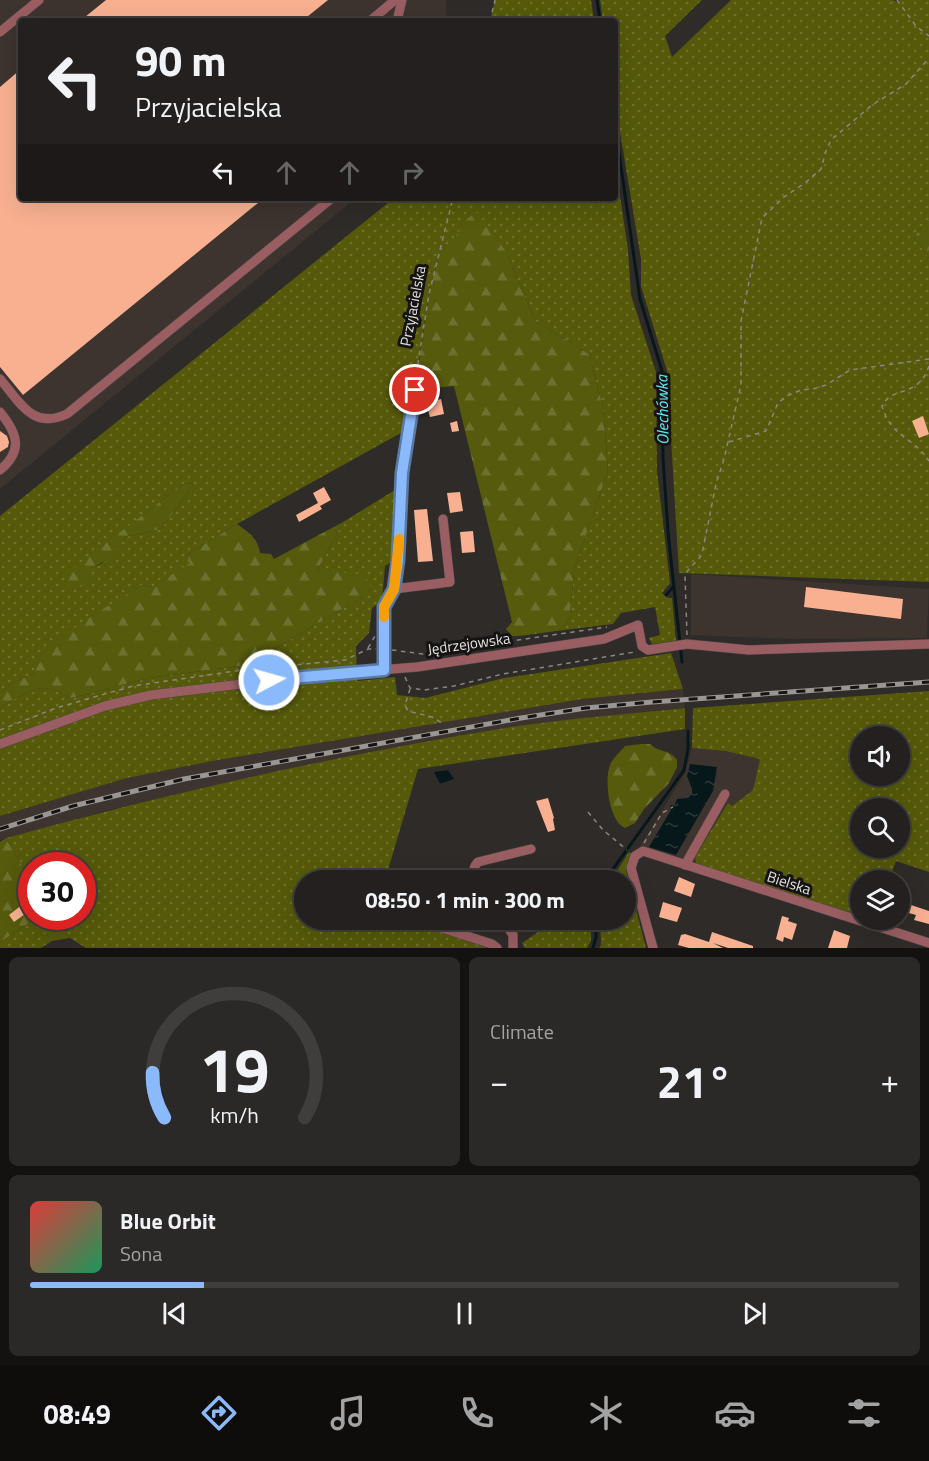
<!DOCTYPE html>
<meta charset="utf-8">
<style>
body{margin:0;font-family:"Titillium Web",sans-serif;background:#2b2828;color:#f1f3f6;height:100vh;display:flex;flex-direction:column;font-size:22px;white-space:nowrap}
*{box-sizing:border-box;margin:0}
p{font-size:20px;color:#a3a3a4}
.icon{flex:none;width:33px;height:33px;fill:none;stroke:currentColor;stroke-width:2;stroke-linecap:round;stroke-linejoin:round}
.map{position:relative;height:948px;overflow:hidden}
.sheet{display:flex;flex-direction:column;gap:9px;padding:9px;background:#131211;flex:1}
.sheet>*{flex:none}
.top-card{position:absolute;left:18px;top:18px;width:600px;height:183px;border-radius:6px;box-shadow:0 6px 24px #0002,0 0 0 2px #403e3d;background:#23201f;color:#f1f3f6;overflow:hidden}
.controls{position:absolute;left:850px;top:726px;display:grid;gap:12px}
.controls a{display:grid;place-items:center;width:60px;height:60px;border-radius:50%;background:#23201f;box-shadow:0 6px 24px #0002,0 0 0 2px #403e3d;font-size:30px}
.speed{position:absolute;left:18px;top:852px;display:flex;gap:12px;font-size:30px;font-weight:700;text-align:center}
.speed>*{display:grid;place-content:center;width:78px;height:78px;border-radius:50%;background:#23201f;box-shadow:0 6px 24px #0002,0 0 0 2px #403e3d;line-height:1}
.speed .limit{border:9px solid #d22;background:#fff;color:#111}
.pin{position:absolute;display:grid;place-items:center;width:51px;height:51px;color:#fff;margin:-26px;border:3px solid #fff;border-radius:50%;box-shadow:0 2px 6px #0007}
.me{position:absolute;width:66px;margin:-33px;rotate:84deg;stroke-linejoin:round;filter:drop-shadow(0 0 4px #0008)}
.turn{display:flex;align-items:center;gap:21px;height:126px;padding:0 18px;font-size:27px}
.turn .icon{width:78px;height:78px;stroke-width:2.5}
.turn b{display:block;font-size:42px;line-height:51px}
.lanes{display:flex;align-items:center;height:57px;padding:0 18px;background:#0003;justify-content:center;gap:30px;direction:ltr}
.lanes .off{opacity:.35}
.big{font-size:45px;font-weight:700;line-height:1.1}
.sheet .tile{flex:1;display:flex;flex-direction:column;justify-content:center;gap:9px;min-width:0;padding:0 21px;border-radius:9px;background:#2b2828}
.sheet .dial{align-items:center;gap:0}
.dial svg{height:156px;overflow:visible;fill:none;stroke:#403e3d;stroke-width:7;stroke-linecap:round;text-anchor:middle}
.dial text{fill:#f1f3f6;stroke:none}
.song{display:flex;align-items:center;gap:18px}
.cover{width:72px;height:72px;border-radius:9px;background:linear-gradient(135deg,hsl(0 70% 55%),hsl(150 70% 35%))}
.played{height:6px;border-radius:3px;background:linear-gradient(90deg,#8abafc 20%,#403e3d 20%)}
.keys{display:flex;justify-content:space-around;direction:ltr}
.heat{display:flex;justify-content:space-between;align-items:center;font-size:33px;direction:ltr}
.sheet .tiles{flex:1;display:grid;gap:9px;grid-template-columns:1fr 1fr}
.tile:last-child{grid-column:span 2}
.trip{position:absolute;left:294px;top:870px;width:342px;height:60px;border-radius:30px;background:#23201f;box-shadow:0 6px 24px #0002,0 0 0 2px #403e3d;font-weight:700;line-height:60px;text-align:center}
.tabs{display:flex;height:96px;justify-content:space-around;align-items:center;background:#0e0d0c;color:#a3a3a4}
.tabs .icon{width:42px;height:42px}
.tabs .selected{color:#8abafc}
.tabs b{font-size:27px;color:#f1f3f6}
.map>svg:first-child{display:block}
.built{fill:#3d332f}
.grass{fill:url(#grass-dots);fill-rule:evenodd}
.forest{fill:url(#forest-firs)}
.water{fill:url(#water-ripples)}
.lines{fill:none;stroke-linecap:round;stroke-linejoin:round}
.stream{stroke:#07181a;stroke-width:3}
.building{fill:#f8b091}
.minor-casing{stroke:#4c4846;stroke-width:10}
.path{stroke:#898684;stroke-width:1.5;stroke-dasharray:4.5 4.5;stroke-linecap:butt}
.minor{stroke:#9a5d62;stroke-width:9}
.rail-casing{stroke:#999694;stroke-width:5}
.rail{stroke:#161413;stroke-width:3;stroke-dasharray:9;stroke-linecap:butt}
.route-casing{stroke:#5a79a4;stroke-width:15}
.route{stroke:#8abafc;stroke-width:10}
.slow{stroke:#f59e0b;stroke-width:10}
.labels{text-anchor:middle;stroke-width:6;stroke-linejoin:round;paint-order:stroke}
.street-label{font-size:15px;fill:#e3e0df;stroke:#161413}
.water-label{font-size:16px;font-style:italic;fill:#63ebf8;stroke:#161413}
</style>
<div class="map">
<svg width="929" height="948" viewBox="0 0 929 948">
<defs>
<pattern id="grass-dots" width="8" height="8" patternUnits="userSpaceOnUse" patternTransform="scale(1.5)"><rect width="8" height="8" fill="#555909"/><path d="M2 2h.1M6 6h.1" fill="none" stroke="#6d712c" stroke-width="1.8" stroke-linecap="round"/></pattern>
<pattern id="forest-firs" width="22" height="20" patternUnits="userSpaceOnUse" patternTransform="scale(1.5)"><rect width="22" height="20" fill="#555a0c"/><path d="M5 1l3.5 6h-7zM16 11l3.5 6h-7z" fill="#6d712f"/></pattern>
<pattern id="water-ripples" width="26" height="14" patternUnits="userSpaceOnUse" patternTransform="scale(1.5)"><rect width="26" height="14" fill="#07181a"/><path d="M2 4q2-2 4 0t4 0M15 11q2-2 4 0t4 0" fill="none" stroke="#2b393b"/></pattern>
</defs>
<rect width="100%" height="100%" fill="#2f2b29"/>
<g class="built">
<path d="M0 0H446L447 21H21V198H356L0 489Z"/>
<path d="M691 574 929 589 927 638 792 639 691 635Z"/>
<path d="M683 689 685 708 519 726 109 810 0 840V816L127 778 218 760 489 714 582 699Z"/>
<path d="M692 748 725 751 760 759 753 790 732 806 728 804 697 867 639 848 685 773Z"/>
</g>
<g class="grass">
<path d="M495 0H591L594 21H490Z"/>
<path d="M600 0H702L665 36 672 57 731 0H893L898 2 899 0H929V219L914 237 929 258V582L679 573 667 371 641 286V259L615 102V21H603Z"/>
<path d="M615 162 628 250 631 295 656 372 657 471 670 583 662 593 668 598H672L676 641 652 644 649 638 660 635 655 607 621 613 613 624 564 630 570 615 574 570 608 471 603 407 589 354 535 321 507 253 436 265 429 294 408 429 237 524 187 555 191 563 152 587 142 585 40 655 33 674 14 682 0 693V516L394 198H615ZM185 483 194 484 161 529 125 537C108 566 98 567 66 574Z"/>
<path d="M395 490 397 506 395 560 385 566 382 601 372 608 369 633 356 646 357 681 395 677 397 695 425 698 504 678 671 653 683 689 582 699 218 760 127 778 0 816V709C9 701 31 689 43 688 53 688 63 694 71 698L149 678 247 665 364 596 337 574 317 571 343 522Z"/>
<path d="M929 691V872L896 861 889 880H861V916L697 867 695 857 728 803 732 806 753 790 760 759 725 751 692 748 693 708ZM861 736H900V776H861ZM861 808H900V848H861Z"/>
<path d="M685 708V729L418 769 385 880H304V920H405L488 948H86L70 938 55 917 82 916V866H32L31 881 6 838 0 842 6 838C174 792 345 753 518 726 573 718 630 714 685 708Z"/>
<path d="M629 852 631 853 626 870 646 948H599L601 945 600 920H626V880H611Z"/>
<path d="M35 919 52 941 41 948H0V942Z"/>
<path d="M556 920H591V941L587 948H525L522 943Z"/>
</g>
<g class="forest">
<path d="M477 212 507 253 535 321 589 354 603 407 608 471 574 570 570 615 564 630 519 636H512L506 629 512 622 454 386 415 390 429 294 436 265 468 218Z"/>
<path d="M929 219V258L914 237Z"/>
<path d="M185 483 194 484 161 529 125 537 114 556 92 568 88 583 68 589 65 574Z"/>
<path d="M343 522 317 571 364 574 370 585 364 596 247 665 149 678 71 698C63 694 53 688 43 688 31 689 9 701 0 709V693L14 682 33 674 40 655 79 624 142 585 152 587 190 563 187 555 237 524C248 532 258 538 260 553L271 554 274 559Z"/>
<path d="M641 744H650C659 753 670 749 677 760V767L669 783 644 809 635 823 625 828C609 821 604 781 610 765 613 758 620 752 625 746Z"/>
<path d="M6 838 31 881 32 916 55 917 70 938 52 941 35 919 0 942V842Z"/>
</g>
<g class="water">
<path d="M690 764 717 767 713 791 676 855 649 847 671 810 670 806 675 804 677 799 688 798 692 794V789L687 776Z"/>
<path d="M448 770 454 779 440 784 434 772Z"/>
</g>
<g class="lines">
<g class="stream">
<path d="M597 0 600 21"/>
<path d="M615 125 640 299 662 371 663 458 668 532 682 662"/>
<path d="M666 595 674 586"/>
<path d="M605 880 684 770 688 749V731"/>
<path d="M593 948 596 937V920"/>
</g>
</g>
<g class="building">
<path d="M106 0H328L302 21H80Z"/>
<path d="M21 69V198H264L23 395 0 367V87Z"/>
<path d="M441 399 444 414 430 417 426 403Z"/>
<path d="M923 416 929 434 919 438 912 421Z"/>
<path d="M457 421 459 431 452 432 450 423Z"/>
<path d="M0 431 7 436 9 442 8 447 0 452Z"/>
<path d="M324 487 331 500 320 506 322 509 299 522 296 515 318 503 313 493Z"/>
<path d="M460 492 463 511 450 513 447 493Z"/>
<path d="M427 509 433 561 418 562 414 510Z"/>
<path d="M473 531 475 552 462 553 460 532Z"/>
<path d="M806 587 903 599 901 619 804 607Z"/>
<path d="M548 798 554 818 553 819 555 830 548 832 536 801Z"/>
<path d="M679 877 695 884 691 897 674 891Z"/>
<path d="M900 893 910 896 908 904 929 911V924L914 920 916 915 905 912 902 923H900Z"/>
<path d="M32 897V909L14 922 9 915Z"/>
<path d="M663 902 682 908 677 922 659 917Z"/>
<path d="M782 916 789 918 788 921 797 924 792 940 784 937 783 942 776 939Z"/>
<path d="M462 920H486L484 928 461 922Z"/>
<path d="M834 930 850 936 847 948H828Z"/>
<path d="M712 932 753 946V948H728L713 943 723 948H689L678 945 681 935 685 934 709 942Z"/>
</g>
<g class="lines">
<g class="minor-casing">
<g id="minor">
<path d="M370 21 395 0"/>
<path d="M397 21 402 0"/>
<path d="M0 32 39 0"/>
<path d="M0 379C20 402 32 430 67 414L332 198"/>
<path d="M0 412C17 433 24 450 0 470"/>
<path d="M394 589 450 582 443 519"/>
<path d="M384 670V607L394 589 398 560 402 473 415 390"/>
<path d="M0 744 105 706 151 695 316 675 417 667 604 639 638 625 642 646 648 650 687 644 749 650 929 644"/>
<path d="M685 865 725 794"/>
<path d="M479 880C475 873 471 869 478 862L531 849"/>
<path d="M417 920 492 944 497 948"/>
<path d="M503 920 513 935V948"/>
<path d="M653 948 631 868 635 856 643 851 929 943"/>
</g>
</g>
<g class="path">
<path d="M897 0 916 26 929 36"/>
<path d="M490 21 495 0"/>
<path d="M929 366C918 399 892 385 882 406 892 439 912 435 929 461"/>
<path d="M415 382 429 294 453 198"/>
<path d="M729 442 766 431 778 403 787 396 801 390 813 389 826 385 850 370 929 359"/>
<path d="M687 635 685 576C688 567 697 563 702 554L716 484 724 459 741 385V321L762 218 784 197 805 183 821 169 826 151 831 140 872 105 906 84 929 58"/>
<path d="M368 648 375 636"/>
<path d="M392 650 423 654 607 627"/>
<path d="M405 677 410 688 424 690 454 686 503 674 635 652"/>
<path d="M410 689 405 705 408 711 432 717 442 723"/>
<path d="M0 730 56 708 133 686 235 671 345 660 368 649H376"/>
<path d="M588 812 603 830 627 850"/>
<path d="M644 843 662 813 673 807"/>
</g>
<use href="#minor" class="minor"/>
<g class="rail-casing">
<path id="rail" d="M0 829 73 806 184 779 521 718 586 708 652 702 929 682"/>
</g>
<use href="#rail" class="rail"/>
</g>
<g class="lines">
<g class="route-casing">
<path id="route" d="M269 680 384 670V607L394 589 398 560 402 473 415 390"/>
</g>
<use href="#route" class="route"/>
<path class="slow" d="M384 617V607L394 589 399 539"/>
</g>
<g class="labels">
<g class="street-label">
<text transform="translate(413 306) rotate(-79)" y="5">Przyjacielska</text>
<text transform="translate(469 644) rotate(-8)" y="5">Jędrzejowska</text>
<text transform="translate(789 883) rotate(18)" y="5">Bielska</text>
</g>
<g class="water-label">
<text transform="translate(662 410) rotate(-91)" y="6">Olechówka</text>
</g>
</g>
</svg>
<div class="controls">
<a><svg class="icon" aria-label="sound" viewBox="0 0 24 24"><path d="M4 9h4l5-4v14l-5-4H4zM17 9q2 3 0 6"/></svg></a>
<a><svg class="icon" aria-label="search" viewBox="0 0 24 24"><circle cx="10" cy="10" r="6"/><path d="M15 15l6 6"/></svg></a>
<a><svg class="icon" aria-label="layers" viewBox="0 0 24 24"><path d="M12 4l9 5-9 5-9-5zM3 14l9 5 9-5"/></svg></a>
</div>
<div class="speed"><div class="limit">30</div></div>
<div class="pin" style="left:415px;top:390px;background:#d93025"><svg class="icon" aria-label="arrive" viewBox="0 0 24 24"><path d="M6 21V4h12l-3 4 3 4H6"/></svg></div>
<svg class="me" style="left:269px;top:680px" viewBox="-20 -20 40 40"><circle r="17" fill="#8abafc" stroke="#fff" stroke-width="3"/><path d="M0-11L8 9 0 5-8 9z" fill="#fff"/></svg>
<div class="trip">08:50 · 1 min · 300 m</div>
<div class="top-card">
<div class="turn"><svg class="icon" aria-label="left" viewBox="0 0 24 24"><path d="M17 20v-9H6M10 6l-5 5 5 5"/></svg><div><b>90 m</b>Przyjacielska</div></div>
<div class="lanes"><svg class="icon" aria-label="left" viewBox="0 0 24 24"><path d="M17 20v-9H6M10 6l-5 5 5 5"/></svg><svg class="icon off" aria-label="ahead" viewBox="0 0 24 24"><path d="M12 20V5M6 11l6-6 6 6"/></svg><svg class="icon off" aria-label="ahead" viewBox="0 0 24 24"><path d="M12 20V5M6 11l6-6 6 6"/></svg><svg class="icon off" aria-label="right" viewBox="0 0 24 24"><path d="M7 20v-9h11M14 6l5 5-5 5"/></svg></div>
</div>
</div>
<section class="sheet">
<div class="tiles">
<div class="tile dial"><svg viewBox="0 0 100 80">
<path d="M14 69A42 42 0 1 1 86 69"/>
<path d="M14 69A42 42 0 0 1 8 46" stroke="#8abafc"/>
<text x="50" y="56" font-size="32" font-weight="700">19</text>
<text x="50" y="72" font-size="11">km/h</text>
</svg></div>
<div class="tile"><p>Climate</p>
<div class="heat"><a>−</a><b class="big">21°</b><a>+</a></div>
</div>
<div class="tile">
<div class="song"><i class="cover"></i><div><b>Blue Orbit</b><p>Sona</p></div></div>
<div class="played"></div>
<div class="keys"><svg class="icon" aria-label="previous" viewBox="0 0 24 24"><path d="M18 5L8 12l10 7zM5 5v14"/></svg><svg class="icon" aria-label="pause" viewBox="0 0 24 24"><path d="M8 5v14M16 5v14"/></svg><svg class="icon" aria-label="next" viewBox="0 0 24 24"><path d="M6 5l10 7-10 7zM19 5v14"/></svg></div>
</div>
</div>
</section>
<nav class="tabs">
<b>08:49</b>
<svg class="icon selected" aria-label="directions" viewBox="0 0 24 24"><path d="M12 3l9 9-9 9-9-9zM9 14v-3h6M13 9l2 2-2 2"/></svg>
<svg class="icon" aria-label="music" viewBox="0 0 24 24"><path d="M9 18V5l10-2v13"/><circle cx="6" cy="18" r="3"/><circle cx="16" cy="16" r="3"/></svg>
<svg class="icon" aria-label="phone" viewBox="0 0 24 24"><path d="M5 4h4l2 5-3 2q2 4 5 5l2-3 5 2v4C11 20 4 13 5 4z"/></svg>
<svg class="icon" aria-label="climate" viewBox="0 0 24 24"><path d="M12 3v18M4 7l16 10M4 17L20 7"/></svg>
<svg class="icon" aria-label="car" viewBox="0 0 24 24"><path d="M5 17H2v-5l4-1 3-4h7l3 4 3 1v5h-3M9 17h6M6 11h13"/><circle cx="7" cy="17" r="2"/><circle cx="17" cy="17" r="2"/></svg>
<svg class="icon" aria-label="filters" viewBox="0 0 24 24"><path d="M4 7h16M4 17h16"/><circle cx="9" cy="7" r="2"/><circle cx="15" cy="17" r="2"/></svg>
</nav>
